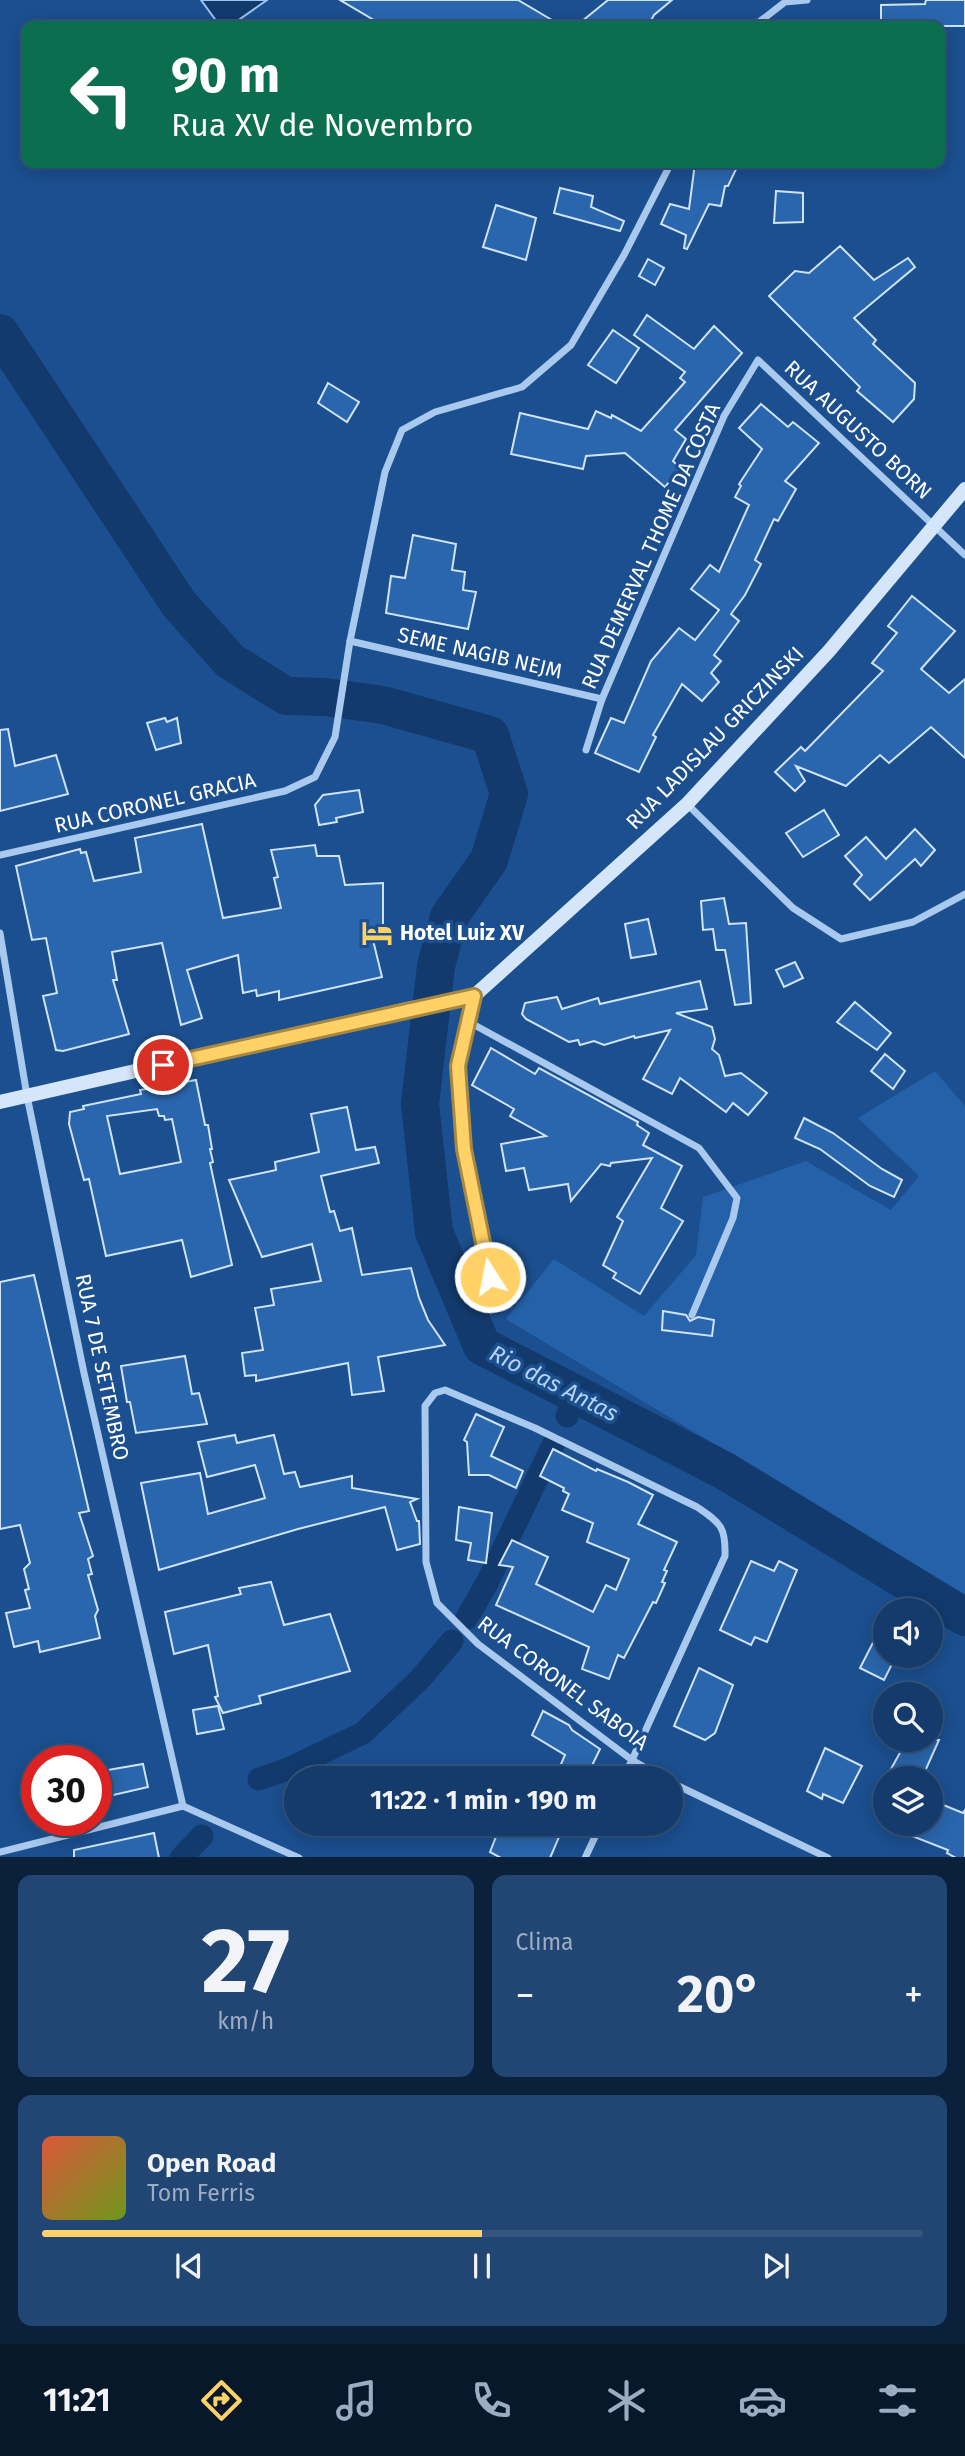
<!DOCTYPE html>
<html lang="pt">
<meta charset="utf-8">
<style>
body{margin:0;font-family:"Fira Sans",sans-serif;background:#214673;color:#f1f3f6;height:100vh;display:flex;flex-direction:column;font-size:26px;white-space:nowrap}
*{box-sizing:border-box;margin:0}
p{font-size:23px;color:#9dadc1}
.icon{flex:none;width:38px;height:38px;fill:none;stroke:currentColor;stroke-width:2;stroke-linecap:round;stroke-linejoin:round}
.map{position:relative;height:1857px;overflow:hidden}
.details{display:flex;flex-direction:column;gap:18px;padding:18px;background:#0b203b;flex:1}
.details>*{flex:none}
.banner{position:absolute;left:21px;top:21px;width:924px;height:147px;border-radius:14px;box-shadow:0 4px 18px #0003,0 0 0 2px #33557e;background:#0b6e4f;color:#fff;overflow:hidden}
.tools{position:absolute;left:873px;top:1598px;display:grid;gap:14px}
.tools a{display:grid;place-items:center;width:70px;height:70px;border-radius:50%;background:#143b6b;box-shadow:0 4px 18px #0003,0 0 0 2px #33557e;font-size:35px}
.speed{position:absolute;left:21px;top:1745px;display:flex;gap:14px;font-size:35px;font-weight:700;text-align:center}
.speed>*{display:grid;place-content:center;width:91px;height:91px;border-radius:50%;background:#143b6b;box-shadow:0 4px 18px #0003,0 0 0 2px #33557e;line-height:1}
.speed .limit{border:10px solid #d22;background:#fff;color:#111}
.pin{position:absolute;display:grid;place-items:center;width:60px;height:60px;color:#fff;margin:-30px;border:4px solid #fff;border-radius:50%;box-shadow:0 2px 7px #0007}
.me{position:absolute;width:77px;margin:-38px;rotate:349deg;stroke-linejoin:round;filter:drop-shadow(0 0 5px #0008)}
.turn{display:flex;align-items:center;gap:24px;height:147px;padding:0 35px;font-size:32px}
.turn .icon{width:91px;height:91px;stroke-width:2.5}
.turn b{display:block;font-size:49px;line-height:60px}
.big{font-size:52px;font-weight:700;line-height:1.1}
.details .tile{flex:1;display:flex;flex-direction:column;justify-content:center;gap:10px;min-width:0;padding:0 24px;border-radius:14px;background:#214673}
.details .dial{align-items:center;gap:0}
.dial b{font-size:91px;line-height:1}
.song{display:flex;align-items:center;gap:21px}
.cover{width:84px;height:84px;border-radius:10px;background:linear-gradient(135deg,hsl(10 70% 55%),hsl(80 70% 35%))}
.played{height:7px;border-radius:4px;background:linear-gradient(90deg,#ffd166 50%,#33557e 50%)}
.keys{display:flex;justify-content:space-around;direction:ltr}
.heat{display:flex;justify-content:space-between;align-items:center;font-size:38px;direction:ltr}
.details .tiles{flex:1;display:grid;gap:18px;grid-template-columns:1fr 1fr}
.tile:last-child{grid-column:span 2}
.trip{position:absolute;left:284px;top:1766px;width:399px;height:70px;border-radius:35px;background:#143b6b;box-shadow:0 4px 18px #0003,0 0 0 2px #33557e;font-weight:700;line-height:70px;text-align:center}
.tab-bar{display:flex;height:112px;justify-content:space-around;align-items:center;background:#08182b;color:#9dadc1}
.tab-bar .icon{width:49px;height:49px}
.tab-bar .active{color:#ffd166}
.tab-bar b{font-size:32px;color:#f1f3f6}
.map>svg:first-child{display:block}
.green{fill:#2461a8}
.water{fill:#123a6d;stroke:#9cc4f0;stroke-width:2}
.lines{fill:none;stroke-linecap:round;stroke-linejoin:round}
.canal{stroke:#123a6d;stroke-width:23}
.river{stroke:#123a6d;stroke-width:38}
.building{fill:#2a66ad;stroke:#cfe3fa;stroke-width:2;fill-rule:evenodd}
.street{stroke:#a9c9ee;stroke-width:7}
.secondary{stroke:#d6e6fa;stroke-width:14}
.route-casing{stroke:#a68842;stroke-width:18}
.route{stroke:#ffd166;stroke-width:12}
.labels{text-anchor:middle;stroke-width:7;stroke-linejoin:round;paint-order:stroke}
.street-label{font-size:21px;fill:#fff;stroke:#1b4f8f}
.poi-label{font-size:21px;font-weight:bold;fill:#fff;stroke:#1b4f8f;text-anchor:start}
.water-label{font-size:23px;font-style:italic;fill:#b5d3f5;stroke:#1b4f8f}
</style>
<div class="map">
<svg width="965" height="1858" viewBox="0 0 965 1858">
<rect width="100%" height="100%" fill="#1b4f8f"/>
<path class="green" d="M935 1071 965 1106V1599L719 1447 506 1319 554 1259 644 1316 696 1255 703 1197 806 1161 891 1210 919 1176 858 1118Z"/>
<path class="water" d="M201 0H267L230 26H220Z"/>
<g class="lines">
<g class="canal">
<path d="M567 1416 577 1394"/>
<path d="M467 1618 488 1581 553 1445"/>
<path d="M259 1779 288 1769 363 1733 421 1678 452 1641"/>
<path d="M181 1858 202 1836"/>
</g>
<path class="river" d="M0 333 179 604 230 661 286 696 325 697 383 705 490 735 509 794 489 860 449 917 436 966 420 1104 434 1232 482 1346 725 1471 965 1617"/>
</g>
<g class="building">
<path d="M340 0H518L562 26H384Z"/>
<path d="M608 0H672L654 15 648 26H576Z"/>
<path d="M926 0H965V26H881V5L925 4Z"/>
<path d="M695 163H739L728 186H725L721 206 709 204 687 249 684 248 686 235 661 224 670 204 689 209Z"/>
<path d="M560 188 593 196 591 207 624 221 620 231 554 213Z"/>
<path d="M776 191 803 193V222L774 223Z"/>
<path d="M496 205 536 218 526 260 483 247Z"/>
<path d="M840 246 874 280 908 258 915 267 854 318 876 340 873 344 915 383 914 399 893 422 857 391 860 387 769 296 795 271 809 273Z"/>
<path d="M648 259 664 268 655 285 639 276Z"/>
<path d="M647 315 694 349 714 326 742 353 675 430 686 439 673 461 680 468 665 487 625 453 586 456 583 469 511 454 520 413 588 429 596 411 611 418 612 415 641 431 685 382 680 378 685 372 634 335Z"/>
<path d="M613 330 639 348 616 383 588 365Z"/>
<path d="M328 383 359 402 347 422 318 403Z"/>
<path d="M761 404 788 427 793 422 819 443 785 481 796 489 778 521 774 519 755 560 761 564 745 595 731 614 739 621 714 655 721 661 711 673 719 682 702 701 682 684 653 735 656 737 639 772 595 753 611 718 624 723 651 661 679 628 695 640 719 610 691 589 710 565 719 572 749 505 735 497 741 486 739 484 762 449 739 428Z"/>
<path d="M413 535 456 544 452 570 465 572 463 590 476 592 468 629 386 613 391 576 405 578Z"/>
<path d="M912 596 955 631 921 669 949 693 965 679V758L931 727 889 763 880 755 846 786 796 766 805 781 795 791 775 772 801 747 805 751 883 671 872 663 897 633 888 626Z"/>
<path d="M165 718 167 722 177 718 181 743 156 750 147 723Z"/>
<path d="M8 729 15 766 56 755 68 794 0 811V730Z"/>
<path d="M359 790 363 812 336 818 337 822 319 825 315 805 323 795Z"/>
<path d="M824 810 839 835 803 857 786 833Z"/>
<path d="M202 824 223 918 281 908 274 878 278 877 271 850 315 845 317 856H339L345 885 383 883V939L373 940 382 977 279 1000V991L257 996 256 990 243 993 238 955 187 970 202 1018 181 1025 162 943 112 952 117 980H113L129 1034 63 1051 56 1050 43 996 57 993 46 938 32 940 16 866 80 849 81 853 86 852 94 881 141 872 135 838Z"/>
<path d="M915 829 935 850 921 866 915 859 870 900 854 884 862 875 845 856 866 837 886 859Z"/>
<path d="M724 898 729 924 746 923 751 1003 735 1005 725 950H716L713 929 703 930 701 901Z"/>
<path d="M648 919 656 954 631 958 625 924Z"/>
<path d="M795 962 803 978 784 987 776 970Z"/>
<path d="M700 981 707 1009 676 1013 712 1027 715 1039 712 1049 719 1055 725 1076 741 1073 767 1093 748 1115 733 1103 726 1112 680 1078 672 1094 643 1079 670 1030 635 1038 634 1036 604 1045 594 1041 580 1045 578 1040 569 1042 526 1019 522 1014 525 1003 557 997 562 1009 598 998 600 1004Z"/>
<path d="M855 1002 891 1033 877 1050 837 1022Z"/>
<path d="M491 1048 535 1074 539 1068 638 1122 637 1125 649 1133 643 1145 682 1166 661 1208 683 1221 640 1294 613 1278 616 1273 603 1265 623 1221 617 1217 652 1158 611 1163 610 1166 601 1164 571 1201 568 1184 529 1190 524 1168 506 1171 501 1144 546 1136 510 1116 514 1109 472 1085Z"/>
<path d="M885 1054 905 1071 893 1089 871 1071Z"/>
<path d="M196 1080 205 1125H208L212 1149H210L213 1162 210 1163 232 1265 191 1277 182 1240 106 1256 89 1179 84 1180 69 1124 70 1112 84 1109 83 1106 141 1094 140 1090ZM157 1109 159 1116H164L165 1120 172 1119 181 1162 120 1174 107 1116Z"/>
<path d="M347 1107 356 1150 375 1147 379 1163 321 1176 330 1212 334 1211 340 1231 352 1228 362 1275 411 1268 419 1298 428 1320 445 1345 378 1357 384 1391 352 1395 348 1363 256 1381V1375L245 1376 242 1353 263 1350 255 1308 274 1305 271 1289 321 1281 312 1244 262 1257 229 1180 276 1170 275 1162 319 1152 311 1114Z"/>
<path d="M804 1118 833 1133 882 1169 902 1180 894 1197 870 1186 820 1149 795 1138Z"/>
<path d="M34 1275 89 1511 79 1513 93 1556 88 1559 92 1574 88 1575 98 1610 95 1616 100 1638 40 1652 38 1641 14 1647 6 1613 30 1608 25 1590 29 1589 24 1569 30 1563 20 1525 0 1529V1282Z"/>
<path d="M663 1311 686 1315 690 1321 698 1317 714 1320 712 1336 662 1330Z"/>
<path d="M185 1356 192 1394 199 1393 207 1424 136 1433 130 1402H127L121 1366Z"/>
<path d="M476 1414 504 1427 491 1456 523 1471 516 1488 489 1475H469L467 1442 464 1440Z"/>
<path d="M235 1435 237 1443 274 1435 284 1474 295 1472 300 1487 352 1476V1488L417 1499 410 1502 417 1521H419L420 1544 397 1550 385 1507 298 1529 159 1570 141 1483 200 1473 208 1514 265 1498 255 1465 207 1477 198 1442Z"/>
<path d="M553 1449 596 1471 597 1469 628 1482 653 1495 638 1524 677 1542 664 1570 667 1571 662 1582 665 1583 656 1603 653 1602 624 1658 618 1655 609 1679 582 1669 589 1647 496 1605 513 1567 499 1565 512 1540 548 1557 536 1584 593 1612 606 1585 616 1590 629 1559 587 1542 593 1523 562 1510 569 1494 563 1491 564 1488 540 1476Z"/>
<path d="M459 1507 492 1513 486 1563 468 1560 471 1543 456 1540Z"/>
<path d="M751 1561 774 1571 779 1561 797 1570 767 1642 755 1637 751 1645 720 1630Z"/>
<path d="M271 1582 284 1625 330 1614 350 1671 259 1696 261 1703 223 1713 215 1697 218 1696 208 1645 174 1654 165 1612 241 1594 239 1588Z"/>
<path d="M886 1617V1656H896L884 1680 860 1668Z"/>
<path d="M699 1668 733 1685 715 1733 705 1740 674 1726Z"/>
<path d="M218 1706 224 1729 197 1734 193 1710Z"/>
<path d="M543 1711 569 1725 572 1730 600 1749 586 1778H555L565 1755 532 1735Z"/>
<path d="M907 1740H939L922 1778H886Z"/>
<path d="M825 1748 862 1766 843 1803 823 1794 822 1799 807 1791Z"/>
<path d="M143 1764 148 1787 96 1799V1772Z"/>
<path d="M931 1800 963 1813 965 1810V1858H956L947 1853 948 1850 884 1825 931 1824Z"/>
<path d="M501 1824H529L559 1837 550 1858H501L490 1852Z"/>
<path d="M154 1833 159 1858H74V1850Z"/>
</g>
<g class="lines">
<g class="street">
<path d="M754 26 785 2 807 0"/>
<path d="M350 641 602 699"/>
<path d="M586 750 602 699 724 416 758 360 965 555"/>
<path d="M687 804 793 908 841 939 913 922 965 894"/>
<path d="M0 855 285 791 315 777 335 737 350 641 385 472 402 430 435 412 522 387 571 345 624 255 671 163"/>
<path d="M0 933 27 1096 84 1373 183 1806"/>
<path d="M474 997 469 1022 699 1148 737 1198 733 1218 692 1315"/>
<path d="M469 1022 458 1067 464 1149 490 1277"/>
<path d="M623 1778 632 1760 725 1556C726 1526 720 1523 697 1507L535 1428 445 1390 435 1393 425 1406 426 1562 437 1603 478 1644 632 1760 663 1778"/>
<path d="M670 1782 828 1858"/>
<path d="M183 1806 299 1858"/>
<path d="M0 1852 183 1806"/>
<path d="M585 1858 601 1824"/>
</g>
<path class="secondary" d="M0 1102 407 1009 474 996 687 804 829 651 965 489"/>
</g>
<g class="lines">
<g class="route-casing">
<path id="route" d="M163 1065 474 996 458 1066 464 1149 490 1277"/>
</g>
<use href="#route" class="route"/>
</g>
<defs>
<g id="hotel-bare" transform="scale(2.415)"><path d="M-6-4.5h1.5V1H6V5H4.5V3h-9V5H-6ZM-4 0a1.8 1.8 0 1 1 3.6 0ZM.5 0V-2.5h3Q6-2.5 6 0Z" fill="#ffd166" stroke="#1b4f8f" stroke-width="2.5" paint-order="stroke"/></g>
</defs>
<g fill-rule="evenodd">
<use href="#hotel-bare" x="377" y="933"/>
</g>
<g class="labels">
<g class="street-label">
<text transform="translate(858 430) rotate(43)" y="7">RUA AUGUSTO BORN</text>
<text transform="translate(651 546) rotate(-66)" y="7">RUA DEMERVAL THOME DA COSTA</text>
<text transform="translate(480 653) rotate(13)" y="7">SEME NAGIB NEJM</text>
<text transform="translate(715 738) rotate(-46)" y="7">RUA LADISLAU GRICZINSKI</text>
<text transform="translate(155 803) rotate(-13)" y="7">RUA CORONEL GRACIA</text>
<text transform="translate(102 1367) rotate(78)" y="7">RUA 7 DE SETEMBRO</text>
<text transform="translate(563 1683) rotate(37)" y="7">RUA CORONEL SABOIA</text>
</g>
<g class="poi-label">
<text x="400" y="940">Hotel Luiz XV</text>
</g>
<g class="water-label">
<text transform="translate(554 1383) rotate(27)" y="8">Rio das Antas</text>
</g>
</g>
</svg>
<div class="tools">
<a><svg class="icon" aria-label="sound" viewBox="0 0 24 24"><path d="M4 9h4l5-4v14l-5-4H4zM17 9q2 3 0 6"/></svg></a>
<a><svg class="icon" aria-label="search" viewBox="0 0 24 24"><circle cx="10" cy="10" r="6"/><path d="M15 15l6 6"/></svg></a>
<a><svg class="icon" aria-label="layers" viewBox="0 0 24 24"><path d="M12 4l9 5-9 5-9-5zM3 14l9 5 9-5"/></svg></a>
</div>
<div class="speed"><div class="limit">30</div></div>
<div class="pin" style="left:163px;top:1065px;background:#d93025"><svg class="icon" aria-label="arrive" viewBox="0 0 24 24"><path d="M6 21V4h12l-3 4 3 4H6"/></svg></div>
<svg class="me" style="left:490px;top:1277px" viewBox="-20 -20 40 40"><circle r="17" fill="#ffd166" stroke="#fff" stroke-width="3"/><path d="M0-11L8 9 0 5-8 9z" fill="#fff"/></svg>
<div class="trip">11:22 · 1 min · 190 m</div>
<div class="banner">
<div class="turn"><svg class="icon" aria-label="left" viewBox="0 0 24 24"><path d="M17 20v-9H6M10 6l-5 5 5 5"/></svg><div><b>90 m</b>Rua XV de Novembro</div></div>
</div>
</div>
<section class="details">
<div class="tiles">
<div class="tile dial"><b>27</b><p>km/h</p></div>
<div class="tile"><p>Clima</p>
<div class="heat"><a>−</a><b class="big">20°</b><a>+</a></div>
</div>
<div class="tile">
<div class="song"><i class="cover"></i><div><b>Open Road</b><p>Tom Ferris</p></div></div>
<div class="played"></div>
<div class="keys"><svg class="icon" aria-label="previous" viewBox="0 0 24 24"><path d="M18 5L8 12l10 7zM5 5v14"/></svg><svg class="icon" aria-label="pause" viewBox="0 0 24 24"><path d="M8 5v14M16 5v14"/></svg><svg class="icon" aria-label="next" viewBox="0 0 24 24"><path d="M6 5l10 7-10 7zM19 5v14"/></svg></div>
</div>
</div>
</section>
<nav class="tab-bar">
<b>11:21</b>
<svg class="icon active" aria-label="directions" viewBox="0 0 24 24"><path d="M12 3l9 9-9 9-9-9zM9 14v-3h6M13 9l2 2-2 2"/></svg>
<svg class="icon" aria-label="music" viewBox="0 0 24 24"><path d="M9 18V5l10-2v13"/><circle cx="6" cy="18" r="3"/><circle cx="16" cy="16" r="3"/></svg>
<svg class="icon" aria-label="phone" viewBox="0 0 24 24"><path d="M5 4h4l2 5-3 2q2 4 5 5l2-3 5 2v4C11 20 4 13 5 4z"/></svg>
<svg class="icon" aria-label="climate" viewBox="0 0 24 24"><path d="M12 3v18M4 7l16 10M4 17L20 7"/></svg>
<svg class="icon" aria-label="car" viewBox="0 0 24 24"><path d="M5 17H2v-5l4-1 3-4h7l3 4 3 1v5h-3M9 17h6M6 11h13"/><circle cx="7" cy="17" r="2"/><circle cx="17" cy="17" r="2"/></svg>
<svg class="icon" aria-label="filters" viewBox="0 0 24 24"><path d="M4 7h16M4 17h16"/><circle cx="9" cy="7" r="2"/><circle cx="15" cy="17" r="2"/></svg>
</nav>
